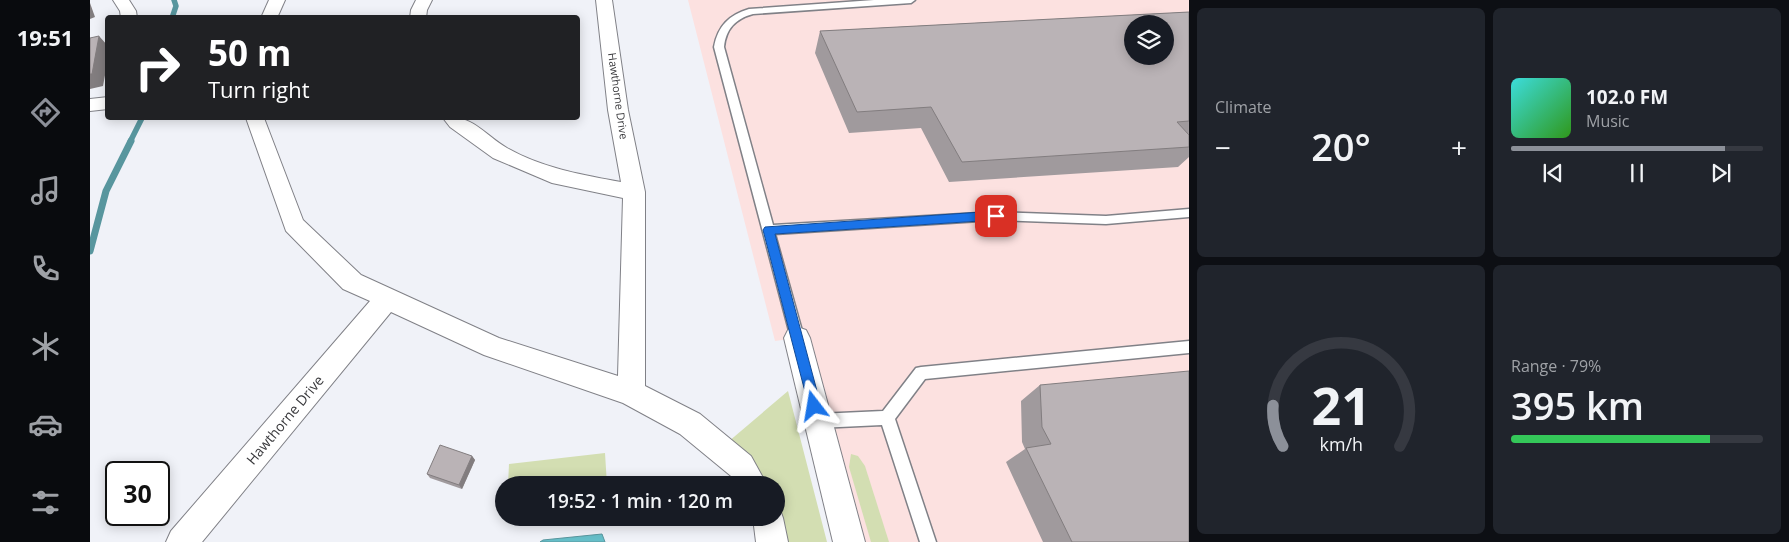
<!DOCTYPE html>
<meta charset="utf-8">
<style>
body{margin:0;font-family:"Open Sans",sans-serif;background:#20242c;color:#f1f3f6;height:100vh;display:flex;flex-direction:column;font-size:19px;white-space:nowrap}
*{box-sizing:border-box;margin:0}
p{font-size:16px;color:#9ea1a6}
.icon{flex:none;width:28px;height:28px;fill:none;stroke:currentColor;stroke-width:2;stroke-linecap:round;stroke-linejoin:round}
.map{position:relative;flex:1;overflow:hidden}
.panel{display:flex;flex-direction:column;gap:8px;padding:8px;background:#0d0f14;width:600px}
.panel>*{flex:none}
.guide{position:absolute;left:15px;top:15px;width:475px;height:105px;border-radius:5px;box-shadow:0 2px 12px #0003;background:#202124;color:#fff;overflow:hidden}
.fabs{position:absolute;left:1034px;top:15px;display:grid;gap:10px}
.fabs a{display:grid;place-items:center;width:50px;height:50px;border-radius:50%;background:#171b24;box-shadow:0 2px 12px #0003;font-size:25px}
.speed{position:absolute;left:15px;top:461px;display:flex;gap:10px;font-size:25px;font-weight:700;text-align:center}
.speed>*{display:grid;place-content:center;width:65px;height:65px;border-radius:50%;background:#171b24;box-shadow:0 2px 12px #0003;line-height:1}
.speed .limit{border:2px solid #111;border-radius:8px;background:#fff;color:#111}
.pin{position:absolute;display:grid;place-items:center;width:42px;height:42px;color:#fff;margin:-21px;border-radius:10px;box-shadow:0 2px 8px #0006}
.me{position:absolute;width:55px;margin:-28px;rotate:346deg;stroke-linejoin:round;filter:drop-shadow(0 0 4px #0008)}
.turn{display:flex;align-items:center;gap:18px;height:105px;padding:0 20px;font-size:22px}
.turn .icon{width:65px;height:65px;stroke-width:2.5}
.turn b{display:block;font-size:35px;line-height:42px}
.big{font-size:38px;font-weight:600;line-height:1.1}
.panel .widget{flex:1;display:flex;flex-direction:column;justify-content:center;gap:8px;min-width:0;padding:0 18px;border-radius:8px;background:#20242c}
.panel .dial{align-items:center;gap:0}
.dial svg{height:130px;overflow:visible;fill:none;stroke:#363941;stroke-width:7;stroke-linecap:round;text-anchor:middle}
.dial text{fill:#f1f3f6;stroke:none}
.song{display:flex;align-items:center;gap:15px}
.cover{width:60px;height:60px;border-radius:8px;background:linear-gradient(135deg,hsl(180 70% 55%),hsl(110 70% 35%))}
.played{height:5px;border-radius:2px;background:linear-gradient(90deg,#8c9099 85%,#363941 85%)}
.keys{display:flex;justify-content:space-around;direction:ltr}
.heat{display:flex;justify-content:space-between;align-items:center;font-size:28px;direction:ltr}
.charge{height:8px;border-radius:4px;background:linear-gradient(90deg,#34c759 79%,#363941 0)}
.panel .tiles{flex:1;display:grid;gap:8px;grid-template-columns:repeat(2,1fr)}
.trip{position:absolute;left:405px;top:476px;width:290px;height:50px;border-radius:25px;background:#171b24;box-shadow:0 2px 12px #0003;font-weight:600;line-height:50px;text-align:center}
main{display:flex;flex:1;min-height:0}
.dock{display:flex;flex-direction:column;width:90px;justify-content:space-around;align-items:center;background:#090b0e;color:#9ea1a6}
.dock .icon{width:35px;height:35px}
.dock .current{color:#8c9099}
.dock b{font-size:22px;color:#f1f3f6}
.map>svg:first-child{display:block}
.commercial{fill:#fce1e0;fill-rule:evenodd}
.green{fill:#d3deb2}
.water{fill:#66bec8;stroke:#58969e}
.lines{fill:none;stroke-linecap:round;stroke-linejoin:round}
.stream-far1{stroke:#58969e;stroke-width:5.5}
.stream{stroke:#58969e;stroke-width:7}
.service-casing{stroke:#808187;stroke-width:3}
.minor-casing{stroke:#808187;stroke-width:2}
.service{fill:#fff;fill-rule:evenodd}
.minor{fill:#fff;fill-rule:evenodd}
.wall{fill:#a09a9d}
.shaded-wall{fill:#827d7f}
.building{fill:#bab3b6;stroke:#827d7f;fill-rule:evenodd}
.route{fill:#1a73e8;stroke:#114b97}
.labels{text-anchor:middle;stroke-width:5;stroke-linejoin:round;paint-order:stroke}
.far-street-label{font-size:11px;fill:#39393c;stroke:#fff}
.street-label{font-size:14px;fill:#39393c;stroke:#fff}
</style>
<main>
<nav class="dock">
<b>19:51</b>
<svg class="icon current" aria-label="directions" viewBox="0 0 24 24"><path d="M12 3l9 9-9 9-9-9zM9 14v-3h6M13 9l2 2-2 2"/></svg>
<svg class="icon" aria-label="music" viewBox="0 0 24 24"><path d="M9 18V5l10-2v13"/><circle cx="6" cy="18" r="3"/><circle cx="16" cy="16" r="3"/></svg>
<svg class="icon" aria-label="phone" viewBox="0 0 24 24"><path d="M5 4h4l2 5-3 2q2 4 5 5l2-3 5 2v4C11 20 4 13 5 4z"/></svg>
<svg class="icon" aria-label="climate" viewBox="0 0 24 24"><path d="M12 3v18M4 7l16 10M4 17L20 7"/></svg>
<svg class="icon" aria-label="car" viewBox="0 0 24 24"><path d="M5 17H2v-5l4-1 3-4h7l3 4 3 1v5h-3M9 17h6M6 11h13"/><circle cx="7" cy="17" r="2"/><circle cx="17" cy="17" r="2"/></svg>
<svg class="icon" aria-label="filters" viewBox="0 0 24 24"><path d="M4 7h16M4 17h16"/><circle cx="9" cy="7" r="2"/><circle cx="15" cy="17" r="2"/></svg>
</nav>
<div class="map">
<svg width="1099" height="542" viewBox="0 0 1099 542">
<rect width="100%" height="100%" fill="#f0f2f8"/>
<path class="commercial" d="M598 0H1099V542H758L707 338 685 341ZM1042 24H1075V56H1042Z"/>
<g class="green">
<path d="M698 391 737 542H693L690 529 684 518H686V485H667L638 442Z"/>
<path d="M515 453 517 485H418L419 464Z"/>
<path d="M761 454 768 456 775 466 799 542H781L759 467Z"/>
</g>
<path class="water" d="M512 534 515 542H450L453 540Z"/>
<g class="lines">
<g class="stream-far1">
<path d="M82 18 86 6 84 0"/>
<path d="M40 142 52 118"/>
</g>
<path class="stream" d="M0 251 16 191 41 141"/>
<g class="service-casing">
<g id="service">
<path d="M784 0H825L821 3 663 14C645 19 636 29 634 47L683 225 906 212 1016 216 1099 209V217L1016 224 906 220 685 234 714 338 712 342 707 344 702 342 624 47C628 26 639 15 659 9Z"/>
<path d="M1099 341V353L835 379 805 419 846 542H830L792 425 728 428 723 426 721 421 723 416 728 414 793 411 826 368 831 367Z"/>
</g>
</g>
<g class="minor-casing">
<g id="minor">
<path d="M23 0H39L46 11 47 18H31L30 11Z"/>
<path d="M179 0H195L187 18H171Z"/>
<path d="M326 0H342L337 10 336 18H320L321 10Z"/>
<path d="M506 0H522L538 110 555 192V386L610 414 661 456 677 485H646L641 476 590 434 533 403 394 355 301 312 112 542H76L81 531 280 301 253 289 196 231 156 118H174L213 220 271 275 409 338 528 376 533 198 462 183 403 158 360 127 353 118C383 114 393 134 417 148 452 168 492 175 531 182L518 110Z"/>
<path d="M18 97V109L0 111V99Z"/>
<path d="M707 327 716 330 720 338 775 542H743L694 338 698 330Z"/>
<path d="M686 506 689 507 693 518 698 542H666L663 518H686Z"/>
</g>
</g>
<use href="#service" class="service"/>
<use href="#minor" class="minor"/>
</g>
<g class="wall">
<path d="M1099 12V157L1088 167 859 182 831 128 759 133 725 53 730 31Z"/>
<path d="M950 385 1099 542H953L916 462 935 449 932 442 931 401Z"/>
<path d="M382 456 385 460 372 489 340 478 337 474Z"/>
</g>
<g class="shaded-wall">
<path d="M0 3 5 17 0 19Z"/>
<path d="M9 36 18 46V59L13 86 0 89V74Z"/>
<path d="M382 456 385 460 372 489 369 485Z"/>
</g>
<g class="building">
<path d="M1099 12V121L1087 122 1099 135V147L872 162 841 107 767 112 730 31ZM1042 24H1075V56H1042Z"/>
<path d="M9 36 2 74H0V38Z"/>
<path d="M1099 371V542H982L936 448 961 444 952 427 950 385Z"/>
<path d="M350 445 382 456 369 485 337 474Z"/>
</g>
<path class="route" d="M906 211 911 216 906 220 685 234 731 406 729 411 724 412 720 411 673 230 675 227Z"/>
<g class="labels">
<g class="far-street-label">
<text transform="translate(528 96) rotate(82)" y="4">Hawthorne Drive</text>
</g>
<g class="street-label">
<text transform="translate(195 420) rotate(-50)" y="5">Hawthorne Drive</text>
</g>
</g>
</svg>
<div class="fabs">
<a><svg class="icon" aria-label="layers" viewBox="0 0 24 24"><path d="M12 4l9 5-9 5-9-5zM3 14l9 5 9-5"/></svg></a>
</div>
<div class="speed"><div class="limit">30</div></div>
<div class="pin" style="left:906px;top:216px;background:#d93025"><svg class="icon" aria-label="arrive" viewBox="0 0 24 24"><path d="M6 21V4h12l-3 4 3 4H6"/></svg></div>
<svg class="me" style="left:724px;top:406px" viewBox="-20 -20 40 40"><path d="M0-17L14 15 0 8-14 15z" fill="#1a73e8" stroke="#fff" stroke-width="4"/></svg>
<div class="trip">19:52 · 1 min · 120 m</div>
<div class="guide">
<div class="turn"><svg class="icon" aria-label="right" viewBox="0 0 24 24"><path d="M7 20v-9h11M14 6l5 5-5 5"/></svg><div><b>50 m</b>Turn right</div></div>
</div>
</div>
<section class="panel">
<div class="tiles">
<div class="widget"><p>Climate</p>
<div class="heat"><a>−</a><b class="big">20°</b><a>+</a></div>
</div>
<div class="widget">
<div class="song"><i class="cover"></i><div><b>102.0 FM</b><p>Music</p></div></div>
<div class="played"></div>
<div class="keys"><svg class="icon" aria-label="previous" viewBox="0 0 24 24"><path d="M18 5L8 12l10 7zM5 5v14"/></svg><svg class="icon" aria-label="pause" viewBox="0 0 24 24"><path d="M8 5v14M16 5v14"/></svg><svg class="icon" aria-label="next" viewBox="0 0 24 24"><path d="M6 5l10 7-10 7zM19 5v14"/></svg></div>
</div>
<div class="widget dial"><svg viewBox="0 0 100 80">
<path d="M14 69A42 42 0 1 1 86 69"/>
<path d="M14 69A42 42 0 0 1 8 44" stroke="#8c9099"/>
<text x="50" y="56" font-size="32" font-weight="700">21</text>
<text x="50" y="72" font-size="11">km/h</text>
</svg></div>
<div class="widget"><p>Range · 79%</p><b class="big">395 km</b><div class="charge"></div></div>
</div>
</section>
</main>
